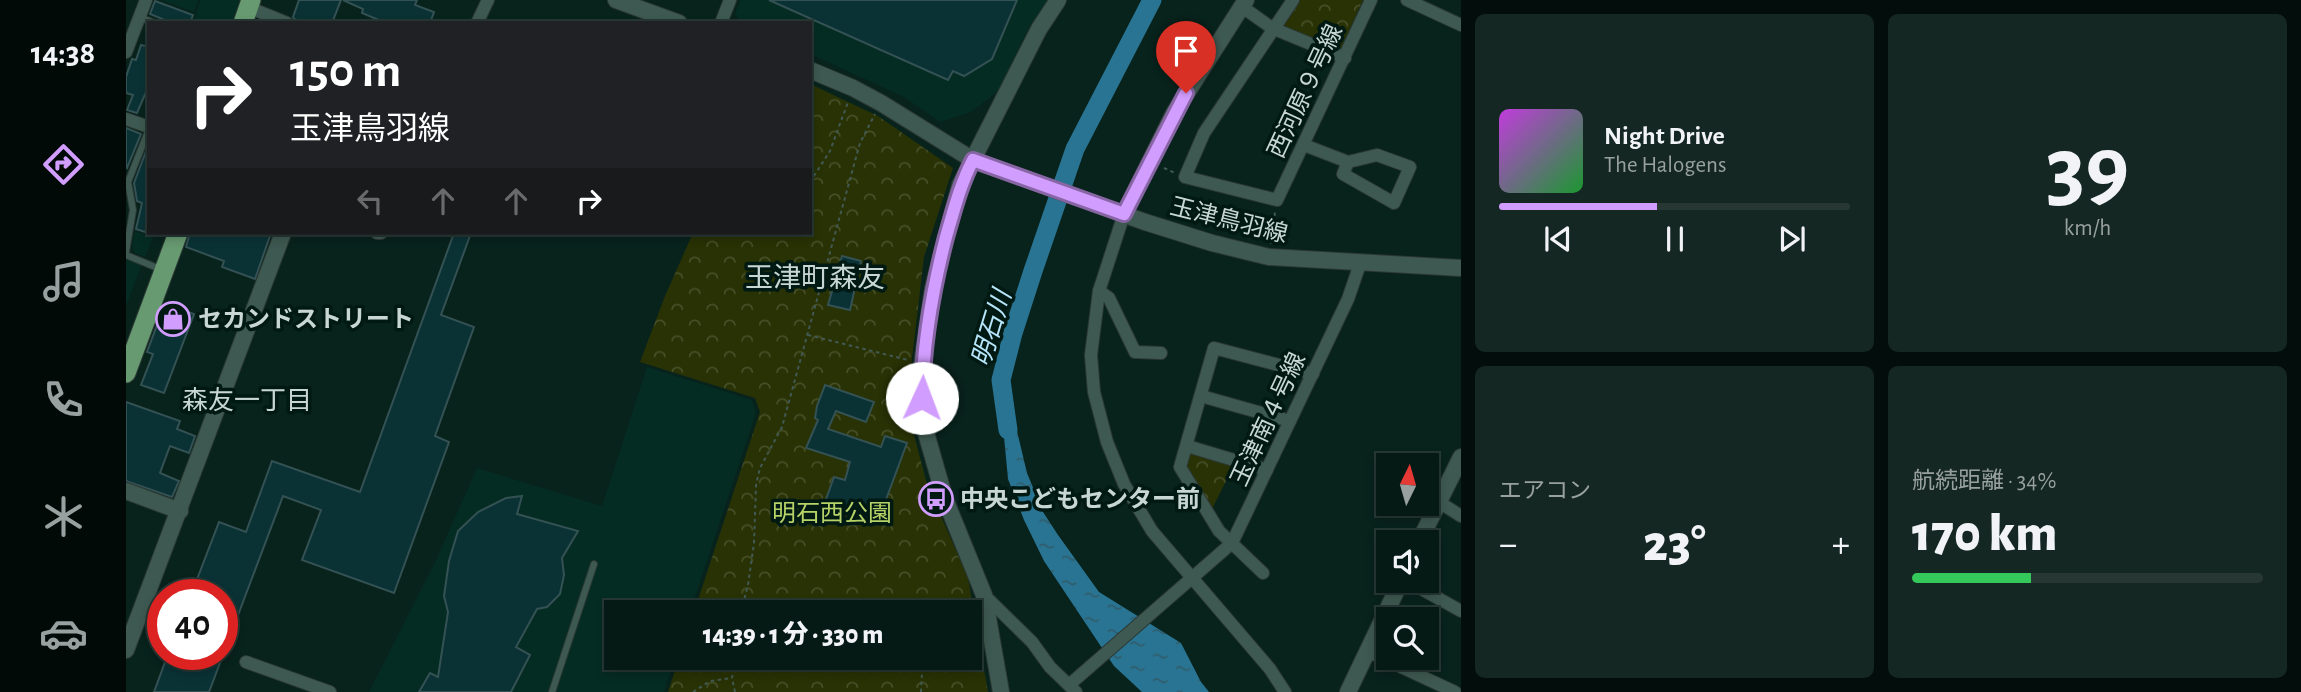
<!DOCTYPE html>
<html lang="ja">
<meta charset="utf-8">
<style>
body{margin:0;font-family:"Alegreya Sans","Noto Sans JP",sans-serif;background:#142722;color:#f1f3f6;height:100vh;display:flex;flex-direction:column;font-size:26px;white-space:nowrap}
*{box-sizing:border-box;margin:0}
p{font-size:23px;color:#98a1a0}
.icon{flex:none;width:38px;height:38px;fill:none;stroke:currentColor;stroke-width:2;stroke-linecap:round;stroke-linejoin:round}
.map{position:relative;flex:1;overflow:hidden}
.drawer{display:flex;flex-direction:column;gap:14px;padding:14px;background:#030e0c;width:840px}
.drawer>*{flex:none}
.banner{position:absolute;left:21px;top:21px;width:665px;height:214px;border-radius:0px;box-shadow:0 4px 10px #0003,0 0 0 2px #273834;background:#202124;color:#fff;overflow:hidden}
.needle{width:46px;rotate:5deg}
.tools{position:absolute;left:1250px;top:453px;display:grid;gap:14px}
.tools a{display:grid;place-items:center;width:63px;height:63px;border-radius:0px;background:#061a15;box-shadow:0 4px 10px #0003,0 0 0 2px #273834;font-size:35px}
.speed{position:absolute;left:21px;top:579px;display:flex;gap:14px;font-size:35px;font-weight:700;text-align:center}
.speed>*{display:grid;place-content:center;width:91px;height:91px;border-radius:50%;background:#061a15;box-shadow:0 4px 10px #0003,0 0 0 2px #273834;line-height:1}
.speed .limit{border:10px solid #d22;background:#fff;color:#111}
.pin{position:absolute;display:grid;place-items:center;width:60px;height:60px;color:#fff;margin:-72px -30px;border-radius:50% 50% 50% 0;rotate:-45deg;box-shadow:0 0 7px #0007}
.pin .icon{rotate:45deg}
.me{position:absolute;width:77px;margin:-38px;rotate:2deg;stroke-linejoin:round;filter:drop-shadow(0 0 5px #0008)}
.turn{display:flex;align-items:center;gap:24px;height:147px;padding:0 28px;font-size:32px}
.turn .icon{width:91px;height:91px;stroke-width:2.5}
.turn b{display:block;font-size:49px;line-height:60px}
.lanes{display:flex;align-items:center;height:66px;padding:0 28px;background:#0003;justify-content:center;gap:35px;direction:ltr}
.lanes .off{opacity:.35}
.big{font-size:52px;font-weight:800;line-height:1.1}
.drawer .tile{flex:1;display:flex;flex-direction:column;justify-content:center;gap:10px;min-width:0;padding:0 24px;border-radius:10px;background:#142722}
.drawer .dial{align-items:center;gap:0}
.dial b{font-size:91px;line-height:1}
.song{display:flex;align-items:center;gap:21px}
.cover{width:84px;height:84px;border-radius:10px;background:linear-gradient(135deg,hsl(290 70% 55%),hsl(130 70% 35%))}
.played{height:7px;border-radius:4px;background:linear-gradient(90deg,#d19dfe 45%,#273834 45%)}
.keys{display:flex;justify-content:space-around;direction:ltr}
.heat{display:flex;justify-content:space-between;align-items:center;font-size:38px;direction:ltr}
.charge{height:10px;border-radius:5px;background:linear-gradient(90deg,#34c759 34%,#273834 0)}
.drawer .tiles{flex:1;display:grid;gap:14px;grid-template-columns:repeat(2,1fr)}
.trip{position:absolute;left:478px;top:600px;width:378px;height:70px;border-radius:0px;background:#061a15;box-shadow:0 4px 10px #0003,0 0 0 2px #273834;font-weight:800;line-height:70px;text-align:center}
main{display:flex;flex:1;min-height:0}
.tab-bar{display:flex;flex-direction:column;width:126px;justify-content:space-around;align-items:center;background:#020a08;color:#98a1a0}
.tab-bar .icon{width:49px;height:49px}
.tab-bar .on{color:#d19dfe}
.tab-bar b{font-size:32px;color:#f1f3f6}
.map>svg:first-child{display:block}
.built{fill:#052c23}
.park{fill:url(#park-crowns)}
.water{fill:url(#water-ripples)}
.lines{fill:none;stroke-linecap:round;stroke-linejoin:round}
.river{stroke:#287492;stroke-width:19}
.building{fill:#0a3235;stroke:#345153;stroke-width:2}
.service-casing{stroke:#2c3934;stroke-width:8}
.minor-casing{stroke:#2c3934;stroke-width:14}
.tertiary-casing{stroke:#2c3934;stroke-width:18}
.trunk-casing{stroke:#2c3934;stroke-width:21}
.path{stroke:#425954;stroke-width:2;stroke-dasharray:3.5 3.5;stroke-linecap:butt}
.service{stroke:#3e5951;stroke-width:6}
.minor{stroke:#3e5951;stroke-width:12}
.tertiary{stroke:#3e5951;stroke-width:16}
.trunk{stroke:#679a71;stroke-width:19}
.route-casing{stroke:#8866a5;stroke-width:18}
.route{stroke:#d19dfe;stroke-width:12}
.labels{text-anchor:middle;stroke-width:7;stroke-linejoin:round;paint-order:stroke}
.street-label{font-size:24px;fill:#c8d7d3;stroke:#011913}
.poi-label{font-size:24px;font-weight:bold;fill:#c8d7d3;stroke:#011913;text-anchor:start}
.park-label{font-size:24px;fill:#b7d266;stroke:#011913}
.water-label{font-size:26px;font-style:italic;fill:#b7e5fa;stroke:#011913}
.neighbourhood-label{font-size:26px;fill:#c8d7d3;stroke:#011913}
.quarter-label{font-size:28px;fill:#c8d7d3;stroke:#011913}
</style>
<main>
<nav class="tab-bar">
<b>14:38</b>
<svg class="icon on" aria-label="directions" viewBox="0 0 24 24"><path d="M12 3l9 9-9 9-9-9zM9 14v-3h6M13 9l2 2-2 2"/></svg>
<svg class="icon" aria-label="music" viewBox="0 0 24 24"><path d="M9 18V5l10-2v13"/><circle cx="6" cy="18" r="3"/><circle cx="16" cy="16" r="3"/></svg>
<svg class="icon" aria-label="phone" viewBox="0 0 24 24"><path d="M5 4h4l2 5-3 2q2 4 5 5l2-3 5 2v4C11 20 4 13 5 4z"/></svg>
<svg class="icon" aria-label="climate" viewBox="0 0 24 24"><path d="M12 3v18M4 7l16 10M4 17L20 7"/></svg>
<svg class="icon" aria-label="car" viewBox="0 0 24 24"><path d="M5 17H2v-5l4-1 3-4h7l3 4 3 1v5h-3M9 17h6M6 11h13"/><circle cx="7" cy="17" r="2"/><circle cx="17" cy="17" r="2"/></svg>
</nav>
<div class="map">
<svg width="1335" height="692" viewBox="0 0 1335 692">
<defs>
<pattern id="park-crowns" width="20" height="18" patternUnits="userSpaceOnUse" patternTransform="scale(1.75)"><rect width="20" height="18" fill="#283204"/><path d="M2 6a3 3 0 1 1 6 0M12 15a3 3 0 1 1 6 0" fill="none" stroke="#464f28"/></pattern>
<pattern id="water-ripples" width="26" height="14" patternUnits="userSpaceOnUse" patternTransform="scale(1.75)"><rect width="26" height="14" fill="#287492"/><path d="M2 4q2-2 4 0t4 0M15 11q2-2 4 0t4 0" fill="none" stroke="#315d6d"/></pattern>
</defs>
<rect width="100%" height="100%" fill="#08221c"/>
<g class="built">
<path d="M35 0H72L68 12Z"/>
<path d="M75 0H115L106 23H66Z"/>
<path d="M615 0H925L905 24 872 91 845 112 814 122 778 97 684 54V23H614L609 13Z"/>
<path d="M9 231 27 237 19 257 9 253 6 248Z"/>
<path d="M1 258 16 264 0 306V262Z"/>
<path d="M521 367 626 400 630 413 564 612H490V658H549L538 692H243L310 560 351 468 476 506Z"/>
</g>
<g class="park">
<path d="M1173 0H1237L1215 48 1211 49 1159 28 1157 23Z"/>
<path d="M684 84 752 116 827 168 798 257 785 367 787 431 801 484 842 578 862 692H542L553 658H844V612H568L634 412 629 398 514 362 539 296 567 233H684Z"/>
<path d="M1064 453 1107 467 1085 511 1058 463Z"/>
</g>
<path class="water" d="M874 395 890 427 901 473 917 512 932 535 973 592 1055 643 1075 682 1083 692H1016L988 666 918 561 898 520 882 479Z"/>
<g class="lines">
<path class="river" d="M882 430 875 380 887 333 907 271 949 149 1026 0"/>
</g>
<g class="building">
<path d="M173 0H215L206 23H180L168 19 167 17Z"/>
<path d="M217 0H291L289 5 308 12 304 23H255V21L236 13 237 9Z"/>
<path d="M643 0H891L866 59 838 76 827 71 822 80Z"/>
<path d="M29 1 67 15 64 23H46L24 14Z"/>
<path d="M15 45 23 47V85L11 113 1 110 7 95 0 93V77L6 59 10 60Z"/>
<path d="M0 128 15 134 1 168 0 167Z"/>
<path d="M22 146 23 220 19 232 10 229 16 203 11 201 8 183Z"/>
<path d="M64 233H145L129 279 96 267 98 261 60 247Z"/>
<path d="M328 233H345L315 315 348 327 309 436 323 442 268 593 176 560 195 510 157 496 83 692H28L42 654H96V595H65L93 522 120 532 146 461 234 492Z"/>
<path d="M716 256 735 261 724 310 702 305Z"/>
<path d="M39 304 68 314 38 393 15 385 27 354 21 352Z"/>
<path d="M699 385 748 402 740 422 710 411 702 429 755 447 759 436 781 443 758 505 753 503 747 519 699 502 708 477 719 480 724 462 680 448 692 420 689 418 691 406Z"/>
<path d="M0 402 54 421 51 429 69 436 63 453 44 446 34 473 53 481 46 497 0 481Z"/>
<path d="M396 496 391 514 452 531 436 558 438 575 434 594 421 607 411 609 390 647 404 655 385 692H293L304 673 312 677 322 612 318 596 323 561 332 531 352 512 380 498Z"/>
</g>
<g class="lines">
<g class="service-casing">
<g id="service">
<path d="M13 17 29 23"/>
<path d="M0 252 7 210 2 182 23 129"/>
<path d="M0 255 34 269"/>
<path d="M766 396 794 397"/>
<path d="M426 692 468 564"/>
</g>
</g>
<g class="minor-casing">
<g id="minor">
<path d="M1167 0 1078 133 1059 177 1151 200 1245 0"/>
<path d="M1281 0 1335 25"/>
<path d="M1115 6 1146 28 1219 58"/>
<path d="M122 7 161 23"/>
<path d="M351 23 362 0"/>
<path d="M595 23 604 0"/>
<path d="M0 52 20 0"/>
<path d="M0 119 23 127"/>
<path d="M1178 145 1222 162 1251 155 1284 167 1268 203 1217 174 1222 162"/>
<path d="M998 214 973 291 965 355 968 392 981 442 998 484 1026 531 1144 669 1159 692"/>
<path d="M251 233H255"/>
<path d="M973 291 983 298 1009 352 1035 353"/>
<path d="M1075 396 1164 421"/>
<path d="M1061 446 1141 470"/>
<path d="M1313 502 1335 516"/>
<path d="M1137 573 1093 531 1054 467 1088 348 1187 374"/>
<path d="M1281 581 1335 611"/>
<path d="M858 595 906 642 924 667 950 692"/>
<path d="M1241 651 1329 692"/>
<path d="M120 662 204 692"/>
<path d="M943 685 1106 543 1222 299 1234 264"/>
</g>
</g>
<g class="tertiary-casing">
<g id="tertiary">
<path d="M490 0 553 23"/>
<path d="M684 70 727 88 755 103 847 160 1019 222 1086 243 1143 257 1335 268"/>
<path d="M998 214 1048 113 1120 0"/>
<path d="M0 491 54 511"/>
<path d="M1293 542 1335 457"/>
<path d="M0 650 157 233"/>
<path d="M875 692 858 595 819 499 798 426 796 413V364L807 288 834 185 913 29 932 0"/>
<path d="M1222 692 1275 581"/>
</g>
</g>
<g class="trunk-casing">
<g id="trunk">
<path d="M117 23 125 0"/>
<path d="M0 373 52 233"/>
</g>
</g>
<g class="path">
<path d="M1038 168 1049 173"/>
<path d="M684 182 704 151 722 102"/>
<path d="M1145 244 1149 212"/>
<path d="M682 335 782 360"/>
<path d="M616 609 635 612"/>
<path d="M615 612 622 585 628 543 630 485 634 468 656 427 734 143 749 114"/>
<path d="M844 645 853 646"/>
<path d="M567 692 584 681 606 678"/>
<path d="M609 692 606 678 610 658"/>
<path d="M795 692C796 681 794 665 804 658"/>
</g>
<use href="#service" class="service"/>
<use href="#minor" class="minor"/>
<use href="#tertiary" class="tertiary"/>
<use href="#trunk" class="trunk"/>
</g>
<g class="lines">
<g class="route-casing">
<path id="route" d="M796 398C797 342 806 291 820 237 828 210 834 185 847 160L998 214 1060 93"/>
</g>
<use href="#route" class="route"/>
</g>
<defs>
<g id="shop-ring" transform="scale(1.75)"><circle r="9.5" fill="#011913" stroke="#d19dfe" stroke-width="1.5"/><path d="M-5-2.5h2.3a2.7 3.5 0 0 1 5.4 0H5L5.5 6h-11ZM-1.5-2.5h3a1.5 2.3 0 0 0-3 0Z" fill="#d19dfe"/></g>
<g id="bus-ring" transform="scale(1.75)"><circle r="9.5" fill="#011913" stroke="#d19dfe" stroke-width="1.5"/><path d="M-5-6H5V4H4V6H2V4H-2V6H-4V4H-5ZM-3.5-4V0h7V-4ZM-3.5 1.2v1.5H-2V1.2ZM2 1.2v1.5H3.5V1.2Z" fill="#d19dfe"/></g>
</defs>
<g fill-rule="evenodd">
<use href="#shop-ring" x="47" y="319"/>
<use href="#bus-ring" x="810" y="499"/>
</g>
<g class="labels">
<g class="street-label">
<text transform="translate(1179 91) rotate(-65)" y="8">西河原９号線</text>
<text transform="translate(1103 220) rotate(14)" y="8">玉津鳥羽線</text>
<text transform="translate(1142 419) rotate(-65)" y="8">玉津南４号線</text>
</g>
<g class="poi-label">
<text x="72" y="327">セカンドストリート</text>
<text x="834" y="507">中央こどもセンター前</text>
</g>
<g class="park-label">
<text x="706" y="521">明石西公園</text>
</g>
<g class="water-label">
<text transform="translate(865 328) rotate(-73)" y="9">明石川</text>
</g>
<g class="neighbourhood-label">
<text x="121" y="409">森友一丁目</text>
</g>
<g class="quarter-label">
<text x="689" y="287">玉津町森友</text>
</g>
</g>
</svg>
<div class="tools">
<a><svg class="needle" viewBox="-14 -14 28 28"><path d="M0-13l5 13h-10z" fill="#e53935"/><path d="M0 13l5-13h-10z" fill="#98a1a0"/></svg></a>
<a><svg class="icon" aria-label="sound" viewBox="0 0 24 24"><path d="M4 9h4l5-4v14l-5-4H4zM17 9q2 3 0 6"/></svg></a>
<a><svg class="icon" aria-label="search" viewBox="0 0 24 24"><circle cx="10" cy="10" r="6"/><path d="M15 15l6 6"/></svg></a>
</div>
<div class="speed"><div class="limit">40</div></div>
<div class="pin" style="left:1060px;top:93px;background:#d93025"><svg class="icon" aria-label="arrive" viewBox="0 0 24 24"><path d="M6 21V4h12l-3 4 3 4H6"/></svg></div>
<svg class="me" style="left:796px;top:398px" viewBox="-20 -20 40 40"><circle r="19" fill="#fff"/><path d="M0-13L10 11 0 6-10 11z" fill="#d19dfe"/></svg>
<div class="trip">14:39 · 1 分 · 330 m</div>
<div class="banner">
<div class="turn"><svg class="icon" aria-label="right" viewBox="0 0 24 24"><path d="M7 20v-9h11M14 6l5 5-5 5"/></svg><div><b>150 m</b>玉津鳥羽線</div></div>
<div class="lanes"><svg class="icon off" aria-label="left" viewBox="0 0 24 24"><path d="M17 20v-9H6M10 6l-5 5 5 5"/></svg><svg class="icon off" aria-label="ahead" viewBox="0 0 24 24"><path d="M12 20V5M6 11l6-6 6 6"/></svg><svg class="icon off" aria-label="ahead" viewBox="0 0 24 24"><path d="M12 20V5M6 11l6-6 6 6"/></svg><svg class="icon" aria-label="right" viewBox="0 0 24 24"><path d="M7 20v-9h11M14 6l5 5-5 5"/></svg></div>
</div>
</div>
<section class="drawer">
<div class="tiles">
<div class="tile">
<div class="song"><i class="cover"></i><div><b>Night Drive</b><p>The Halogens</p></div></div>
<div class="played"></div>
<div class="keys"><svg class="icon" aria-label="previous" viewBox="0 0 24 24"><path d="M18 5L8 12l10 7zM5 5v14"/></svg><svg class="icon" aria-label="pause" viewBox="0 0 24 24"><path d="M8 5v14M16 5v14"/></svg><svg class="icon" aria-label="next" viewBox="0 0 24 24"><path d="M6 5l10 7-10 7zM19 5v14"/></svg></div>
</div>
<div class="tile dial"><b>39</b><p>km/h</p></div>
<div class="tile"><p>エアコン</p>
<div class="heat"><a>−</a><b class="big">23°</b><a>+</a></div>
</div>
<div class="tile"><p>航続距離 · 34%</p><b class="big">170 km</b><div class="charge"></div></div>
</div>
</section>
</main>
